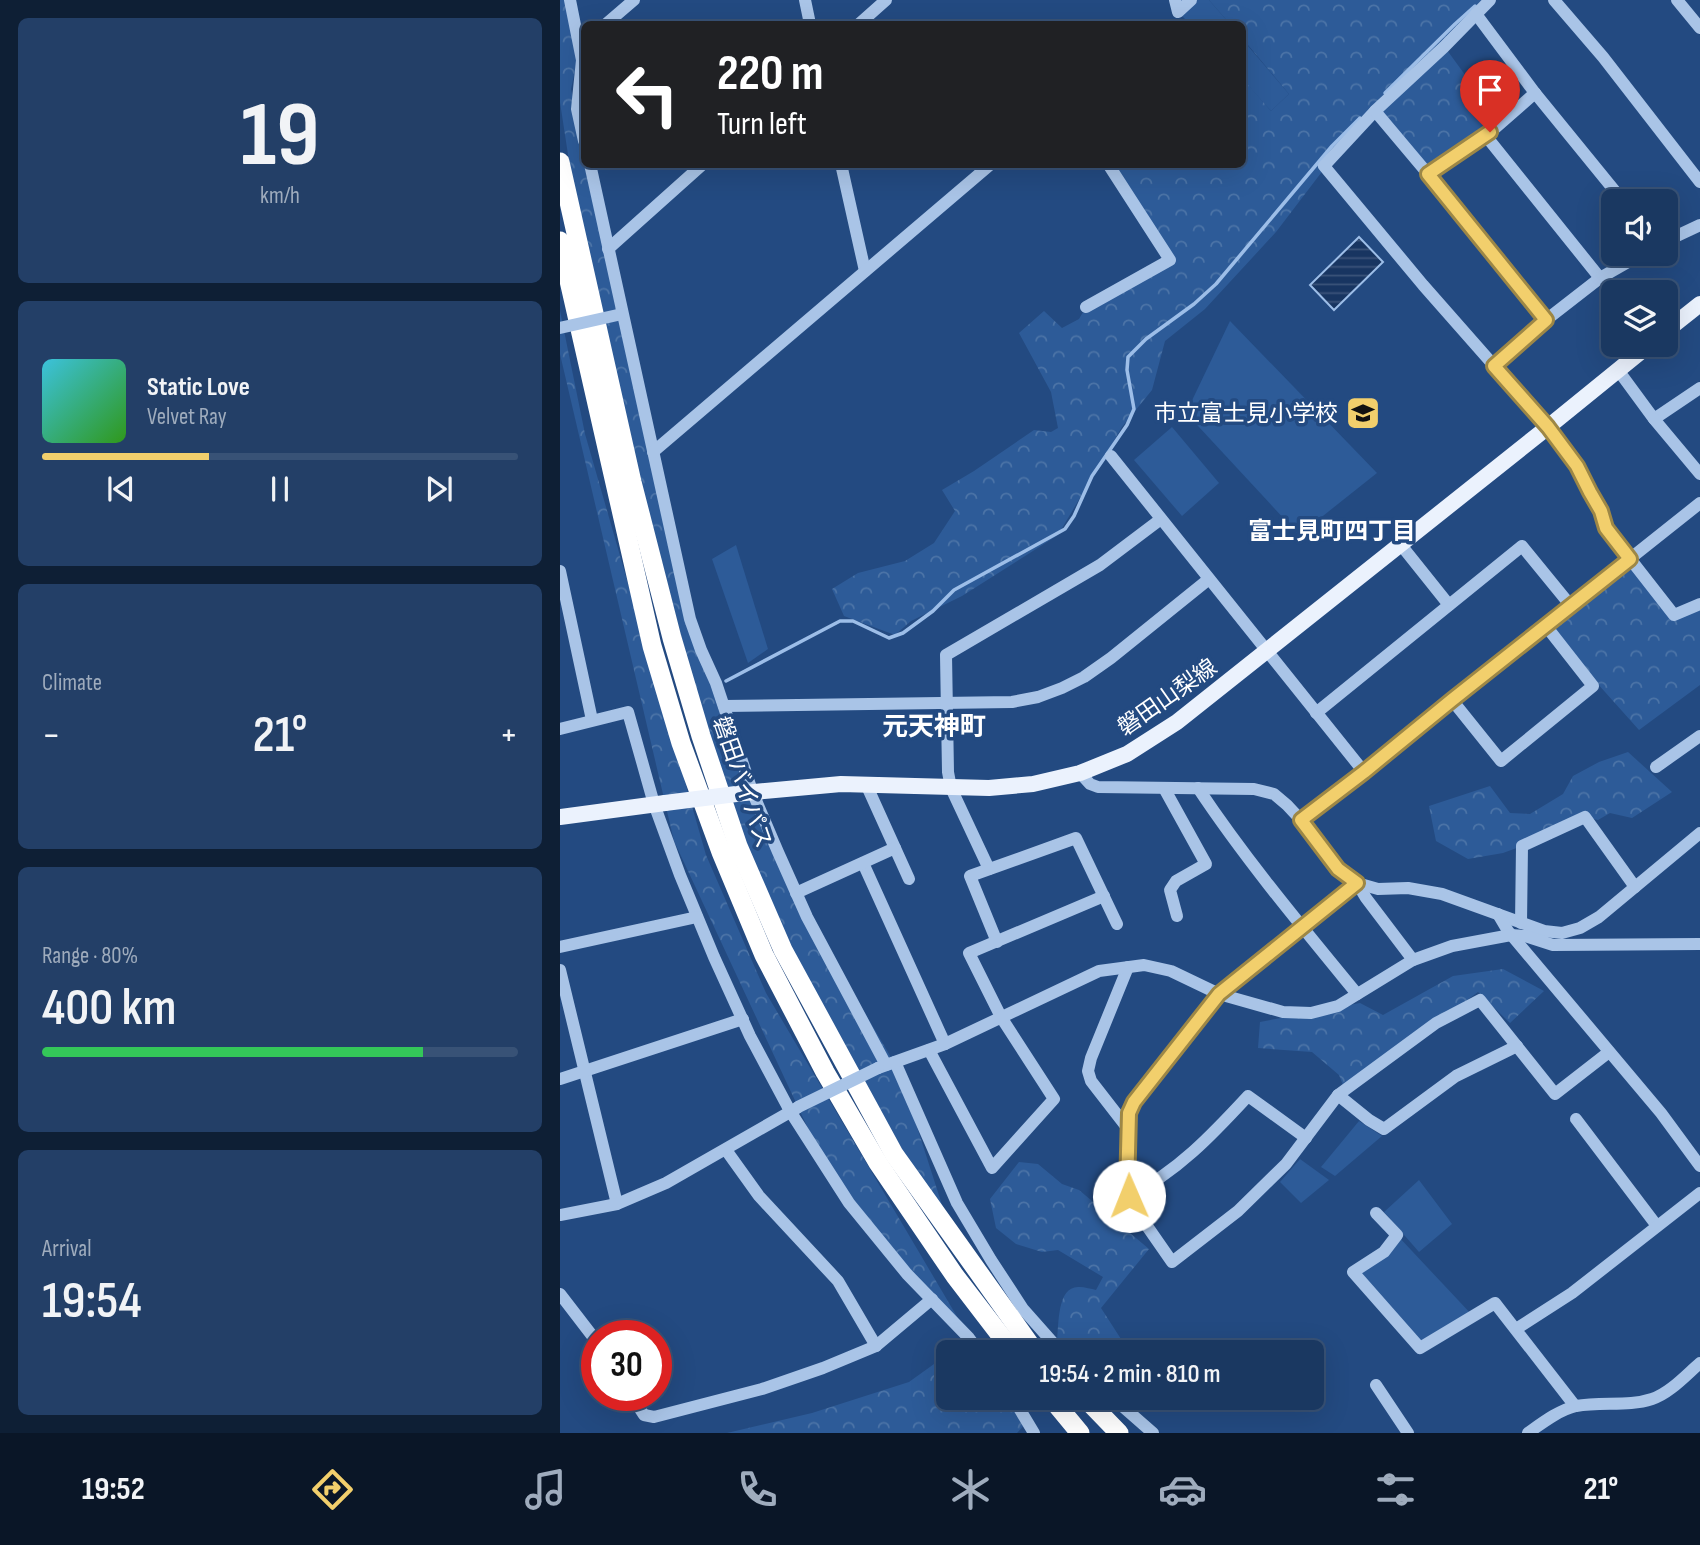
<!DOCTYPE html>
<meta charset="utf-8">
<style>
body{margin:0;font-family:"Sofia Sans Condensed","Noto Sans JP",sans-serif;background:#233f67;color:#f1f3f6;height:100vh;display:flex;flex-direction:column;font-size:26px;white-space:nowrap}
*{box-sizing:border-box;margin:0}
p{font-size:23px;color:#9facbd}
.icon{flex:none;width:38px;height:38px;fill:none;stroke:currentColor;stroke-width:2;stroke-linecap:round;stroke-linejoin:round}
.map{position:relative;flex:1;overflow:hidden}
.drawer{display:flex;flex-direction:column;gap:18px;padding:18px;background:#0e1f35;width:560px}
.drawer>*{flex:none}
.hud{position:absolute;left:21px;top:21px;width:665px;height:147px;border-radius:10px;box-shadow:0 7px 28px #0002,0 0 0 2px #385276;background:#202124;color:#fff;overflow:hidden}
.buttons{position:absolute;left:1041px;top:189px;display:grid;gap:14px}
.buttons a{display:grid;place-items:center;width:77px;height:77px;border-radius:10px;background:#1a3861;box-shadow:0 7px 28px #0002,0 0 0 2px #385276;font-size:35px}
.speed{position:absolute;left:21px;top:1320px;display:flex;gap:14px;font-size:35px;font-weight:700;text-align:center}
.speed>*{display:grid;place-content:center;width:91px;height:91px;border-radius:50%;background:#1a3861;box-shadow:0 7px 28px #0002,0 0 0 2px #385276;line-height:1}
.speed .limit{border:10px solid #d22;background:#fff;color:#111}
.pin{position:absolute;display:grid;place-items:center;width:60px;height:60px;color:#fff;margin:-72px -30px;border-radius:50% 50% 50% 0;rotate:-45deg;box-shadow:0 0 7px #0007}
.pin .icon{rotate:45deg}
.me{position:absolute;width:77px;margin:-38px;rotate:359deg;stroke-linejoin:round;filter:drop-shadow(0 0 5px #0008)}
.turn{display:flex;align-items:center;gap:24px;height:147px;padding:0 21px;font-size:32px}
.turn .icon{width:91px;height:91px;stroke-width:2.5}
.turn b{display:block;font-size:49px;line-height:60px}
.big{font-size:52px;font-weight:600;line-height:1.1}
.drawer .card{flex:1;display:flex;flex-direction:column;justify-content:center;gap:10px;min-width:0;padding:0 24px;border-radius:10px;background:#233f67}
.drawer .dial{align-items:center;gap:0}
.dial b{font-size:91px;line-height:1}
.song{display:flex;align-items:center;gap:21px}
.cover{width:84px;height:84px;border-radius:10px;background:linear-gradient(135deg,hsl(190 70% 55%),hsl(110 70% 35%))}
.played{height:7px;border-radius:4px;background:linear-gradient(90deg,#f2cf6c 35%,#385276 35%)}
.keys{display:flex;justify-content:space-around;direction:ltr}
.heat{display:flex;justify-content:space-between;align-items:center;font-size:38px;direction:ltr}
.charge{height:10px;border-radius:5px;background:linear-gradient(90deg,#34c759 80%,#385276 0)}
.trip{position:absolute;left:376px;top:1340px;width:388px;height:70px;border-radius:10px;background:#1a3861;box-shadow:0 7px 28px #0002,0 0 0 2px #385276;font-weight:600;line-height:70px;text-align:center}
.dock{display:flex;height:112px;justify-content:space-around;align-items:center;background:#0a1627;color:#9facbd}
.dock .icon{width:49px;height:49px}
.dock .selected{color:#f2cf6c}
.dock b{font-size:32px;color:#f1f3f6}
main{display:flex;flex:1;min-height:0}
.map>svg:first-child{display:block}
.green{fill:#2d5b98}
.forest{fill:url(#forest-crowns)}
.water{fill:url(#water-rules);stroke:#9dbee8;stroke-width:2}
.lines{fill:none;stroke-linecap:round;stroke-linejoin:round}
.stream{stroke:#9dbee8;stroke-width:3.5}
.minor{stroke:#a9c4e7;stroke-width:12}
.major{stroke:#ebf2fd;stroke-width:16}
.highway{stroke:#fff;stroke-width:19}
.minor-bridge{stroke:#a9c4e7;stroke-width:12}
.major-bridge{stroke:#ebf2fd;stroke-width:16}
.route-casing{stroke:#9d8746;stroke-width:18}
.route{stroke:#f2cf6c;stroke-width:12}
.labels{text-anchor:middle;stroke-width:7;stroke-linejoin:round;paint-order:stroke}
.poi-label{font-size:23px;fill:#fff;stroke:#234a81;text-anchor:end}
.street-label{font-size:23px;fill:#fff;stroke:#234a81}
.neighbourhood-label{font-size:24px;font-weight:bold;fill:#fff;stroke:#234a81}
.quarter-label{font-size:26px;font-weight:bold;fill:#fff;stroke:#234a81}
</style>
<main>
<section class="drawer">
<div class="card dial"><b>19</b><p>km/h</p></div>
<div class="card">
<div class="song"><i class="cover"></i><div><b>Static Love</b><p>Velvet Ray</p></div></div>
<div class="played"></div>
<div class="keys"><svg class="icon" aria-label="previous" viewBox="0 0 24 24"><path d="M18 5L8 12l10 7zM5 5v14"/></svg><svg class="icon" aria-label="pause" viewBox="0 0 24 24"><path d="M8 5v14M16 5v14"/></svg><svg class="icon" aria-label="next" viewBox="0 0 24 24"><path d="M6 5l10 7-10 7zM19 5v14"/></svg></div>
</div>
<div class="card"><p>Climate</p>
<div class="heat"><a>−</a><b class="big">21°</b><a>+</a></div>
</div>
<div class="card"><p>Range · 80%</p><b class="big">400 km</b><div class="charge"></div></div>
<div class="card"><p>Arrival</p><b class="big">19:54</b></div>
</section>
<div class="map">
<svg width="1140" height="1433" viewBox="0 0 1140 1433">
<defs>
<pattern id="forest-crowns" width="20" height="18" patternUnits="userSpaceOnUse" patternTransform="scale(1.75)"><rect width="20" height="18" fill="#2d5b98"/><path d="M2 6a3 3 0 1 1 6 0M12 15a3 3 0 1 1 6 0" fill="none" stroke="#4c74a7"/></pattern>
<pattern id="water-rules" width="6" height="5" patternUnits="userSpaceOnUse" patternTransform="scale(1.75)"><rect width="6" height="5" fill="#183561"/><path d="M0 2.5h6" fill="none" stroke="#3b5379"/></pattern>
</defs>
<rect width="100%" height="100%" fill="#234a81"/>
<g class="green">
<path d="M615 0H649L670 24H630L618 12Z"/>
<path d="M682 39 729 94 711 111 683 80Z"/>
<path d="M670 321 817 473 739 535 626 413Z"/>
<path d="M612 427 659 483 622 516 574 460Z"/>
<path d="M176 545 208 649 188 663 152 559Z"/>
<path d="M799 1121 822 1136 775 1176 761 1167Z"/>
<path d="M740 1159 769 1180 741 1203 720 1182Z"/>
<path d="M859 1180 892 1224 859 1252 824 1212Z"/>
<path d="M837 1235 913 1316 860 1348 793 1272Z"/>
</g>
<g class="forest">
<path d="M0 0H10L20 48 11 89 24 149V164L119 573 150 670 242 906 339 1071 392 1236 209 918 171 824 27 279 0 102Z"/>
<path d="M649 0H930L884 46 940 123 868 174 809 110 716 232 645 309 605 341 592 390 562 427 498 535 402 596 351 621 335 635 284 616 272 589 298 573 345 561 374 543 395 511 382 490 414 471 474 430 491 432 498 428 491 392 459 333 484 311 502 328 519 319 526 307 610 260 552 165 682 164 683 79 711 111 729 94 683 39 682 24H670Z"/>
<path d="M0 311 25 434 146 855 206 993 399 1320 317 1237 252 1137 114 841 0 354Z"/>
<path d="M1070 559 1114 615 1140 604V685L1079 730 986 626Z"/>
<path d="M1068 752 1112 792 1072 818 1050 813 1038 820 1025 817 962 846 943 853 908 859 876 841 869 806 930 786 950 813 970 814 1003 794 1013 776 1039 762Z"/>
<path d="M943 969 984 991 950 1023 918 992 785 1090 779 1075 752 1052 698 1048 700 1022 800 1003 823 1015 893 976Z"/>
<path d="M459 1162 478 1164 502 1184 519 1190 589 1249 541 1308 570 1353H511L497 1340C499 1324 497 1286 519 1287 525 1287 531 1289 536 1290L543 1277 498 1250 482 1252 456 1244 436 1228 430 1199Z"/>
<path d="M388 1354V1398H453L467 1422 457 1433H167L252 1413 349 1382Z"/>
</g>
<path class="water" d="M799 237 823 262 774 310 750 285Z"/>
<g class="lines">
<g class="stream">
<path d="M825 93 895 24 915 6"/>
<path d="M166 681 280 621H293L329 638 343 633 373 611 394 590 505 529 514 516 532 476 567 425 574 409 567 370 568 357 586 339 634 304 656 284 772 146 800 118"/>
</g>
<g class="minor">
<path d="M10 0 22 60 17 109 24 141"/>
<path d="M245 0 250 24"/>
<path d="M615 0 618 12 631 0"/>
<path d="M930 0 884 47 815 111 764 166 863 285 988 427 1017 466 1029 492 1041 511 1046 528 1114 615 1140 604"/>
<path d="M994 0 1043 57 1140 182"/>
<path d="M1117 0 1140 28"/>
<path d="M916 14 975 93 1063 201"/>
<path d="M46 24 74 0"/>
<path d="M299 24 326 0"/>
<path d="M815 111 868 174 986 320"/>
<path d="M926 136 1040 278"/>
<path d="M30 164 130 619 141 650 156 683 192 791 218 852 247 917 326 1065"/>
<path d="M281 164 305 271"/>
<path d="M868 174 926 136 975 93"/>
<path d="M1106 241 1140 225"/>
<path d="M48 249 143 164"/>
<path d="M526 307 610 260 548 164"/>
<path d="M934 366 986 320 1040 278 1082 254"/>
<path d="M1058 370 1094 419 1140 388"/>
<path d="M1094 419 1140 474"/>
<path d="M93 452 431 164"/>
<path d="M551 456 804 772"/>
<path d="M841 545 889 605"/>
<path d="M0 571 32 720"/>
<path d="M892 700 941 761 1033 686 986 626"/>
<path d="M164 706 452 702 478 697 502 688 524 677 551 658 649 579"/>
<path d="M756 713 962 546 1011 606"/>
<path d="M0 729 68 712 94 804 120 875 154 957 190 1036 230 1111 289 1203 347 1274 409 1338 420 1353"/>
<path d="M1096 767 1140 736"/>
<path d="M520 773 530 784 538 787 694 789 714 794 727 805 741 820 778 869 797 883 818 889 848 888 882 894 984 931 1002 933 1020 928 1039 917 1140 833"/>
<path d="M306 784 349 879"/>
<path d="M604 788 646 864 616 881 610 890 617 916"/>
<path d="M638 788C686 860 742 927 797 994"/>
<path d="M741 820 804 772 892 700 1140 503"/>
<path d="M303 863 385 1044"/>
<path d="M429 869 391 788 388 772 386 655 540 565 601 519"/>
<path d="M236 893 335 848"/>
<path d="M938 914 948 931 1101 1113 1140 1166"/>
<path d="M961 923 962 846 1025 817 1075 887"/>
<path d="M437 942 410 876 516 838 557 924"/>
<path d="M0 947 137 917"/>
<path d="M853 960 806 898 797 883 659 994 574 1102 569 1113 567 1191 571 1203 612 1262 678 1211 726 1164 778 1095 876 1023 920 1000 995 1094 1049 1052"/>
<path d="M568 967 531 1058 528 1071 531 1081 569 1130"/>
<path d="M0 970 57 1204"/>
<path d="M369 1050 432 1168 494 1099 441 1017 409 953 544 896"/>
<path d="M335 1062 397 1203 431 1260 463 1309 502 1353"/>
<path d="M318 1068 385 1044 539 971 584 965 611 971 659 994 723 1012 751 1013 778 1006 853 960 892 946 951 935 965 936 993 945 1140 944"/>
<path d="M0 1079 183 1019"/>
<path d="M778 1095 809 1120 824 1129 896 1076 957 1046"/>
<path d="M1016 1119 1097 1226"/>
<path d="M166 1150 199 1196 278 1281 316 1346"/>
<path d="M569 1196C617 1172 652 1135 688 1096L746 1138"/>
<path d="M816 1213 837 1235 824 1252 793 1272 860 1348 935 1303 1015 1406"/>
<path d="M0 1215 57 1204 106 1183 237 1108"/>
<path d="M0 1294 37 1342"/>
<path d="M956 1329 1012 1293 1140 1193"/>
<path d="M816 1385 848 1433"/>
<path d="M71 1395 84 1415 94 1417 202 1389 263 1368 316 1346 372 1299"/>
<path d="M453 1398 474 1433"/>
<path d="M553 1398 593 1433"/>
<path d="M968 1433C982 1423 999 1410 1016 1406 1041 1401 1068 1407 1092 1399 1110 1393 1126 1375 1140 1363"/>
</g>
<g class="major">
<path d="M1106 331 1140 304"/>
<path d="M184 793 281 784 429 788 473 784 520 773 567 754 617 722 988 427 1089 345"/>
<path d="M0 817 105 803"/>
</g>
<g class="highway">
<path d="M0 162 72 482 112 638 141 736 178 846 223 950 334 1154 476 1353"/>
<path d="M0 241 92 646 121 743 161 852 204 955 265 1072 318 1163 395 1276 454 1353"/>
<path d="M491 1398 520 1433"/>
<path d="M525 1398 559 1433"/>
</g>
<g class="minor-bridge">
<path d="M0 328 62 314"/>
<path d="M238 1107 318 1068"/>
</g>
<path class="major-bridge" d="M105 803 184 793"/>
</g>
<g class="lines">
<g class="route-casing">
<path id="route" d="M569 1196 567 1191 569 1113 574 1102 659 994 797 883 778 869 741 820 804 772 892 700 1070 559 1046 528 1041 511 1030 492 1017 466 988 427 934 366 986 320 868 174 930 132"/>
</g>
<use href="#route" class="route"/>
</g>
<defs>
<g id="school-square" transform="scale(1.75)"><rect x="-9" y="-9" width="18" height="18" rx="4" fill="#f2cf6c" stroke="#234a81"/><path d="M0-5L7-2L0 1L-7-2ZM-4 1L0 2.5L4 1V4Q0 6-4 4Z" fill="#111"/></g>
</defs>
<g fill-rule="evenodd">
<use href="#school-square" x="803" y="413"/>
</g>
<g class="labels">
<g class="poi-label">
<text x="778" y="421">市立富士見小学校</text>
</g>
<g class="street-label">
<text transform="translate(607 697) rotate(-35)" y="8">磐田山梨線</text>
<text transform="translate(183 782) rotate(71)" y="8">磐田バイパス</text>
</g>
<g class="neighbourhood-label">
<text x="772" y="539">富士見町四丁目</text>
</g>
<g class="quarter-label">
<text x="374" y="735">元天神町</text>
</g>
</g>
</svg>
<div class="buttons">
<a><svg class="icon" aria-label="sound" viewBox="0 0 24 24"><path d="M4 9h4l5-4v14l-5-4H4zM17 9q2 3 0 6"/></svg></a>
<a><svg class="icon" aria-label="layers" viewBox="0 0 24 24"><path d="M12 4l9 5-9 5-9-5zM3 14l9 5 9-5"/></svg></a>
</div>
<div class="speed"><div class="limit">30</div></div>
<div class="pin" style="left:930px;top:132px;background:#d93025"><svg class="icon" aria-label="arrive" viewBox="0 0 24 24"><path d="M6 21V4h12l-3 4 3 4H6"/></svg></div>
<svg class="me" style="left:569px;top:1196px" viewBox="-20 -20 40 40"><circle r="19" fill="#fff"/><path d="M0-13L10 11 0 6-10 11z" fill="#f2cf6c"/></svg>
<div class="trip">19:54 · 2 min · 810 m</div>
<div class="hud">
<div class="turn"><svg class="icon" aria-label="left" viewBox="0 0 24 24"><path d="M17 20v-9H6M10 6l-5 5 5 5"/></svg><div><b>220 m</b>Turn left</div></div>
</div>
</div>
</main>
<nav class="dock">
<b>19:52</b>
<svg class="icon selected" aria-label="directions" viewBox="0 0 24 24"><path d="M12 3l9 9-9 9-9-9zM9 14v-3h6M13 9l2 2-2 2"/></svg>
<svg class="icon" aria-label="music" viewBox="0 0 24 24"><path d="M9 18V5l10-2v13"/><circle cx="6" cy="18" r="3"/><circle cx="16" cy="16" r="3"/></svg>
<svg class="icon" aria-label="phone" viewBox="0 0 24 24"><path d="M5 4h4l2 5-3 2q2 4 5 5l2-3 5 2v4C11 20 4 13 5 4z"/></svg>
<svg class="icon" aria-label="climate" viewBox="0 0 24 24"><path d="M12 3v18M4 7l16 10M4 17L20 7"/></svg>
<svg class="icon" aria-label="car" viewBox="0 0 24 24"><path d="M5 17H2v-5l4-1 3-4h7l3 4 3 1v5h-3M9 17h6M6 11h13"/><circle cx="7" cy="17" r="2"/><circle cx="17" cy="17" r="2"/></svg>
<svg class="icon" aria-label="filters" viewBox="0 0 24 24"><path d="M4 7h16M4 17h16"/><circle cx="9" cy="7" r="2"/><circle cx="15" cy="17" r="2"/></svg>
<b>21°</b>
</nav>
